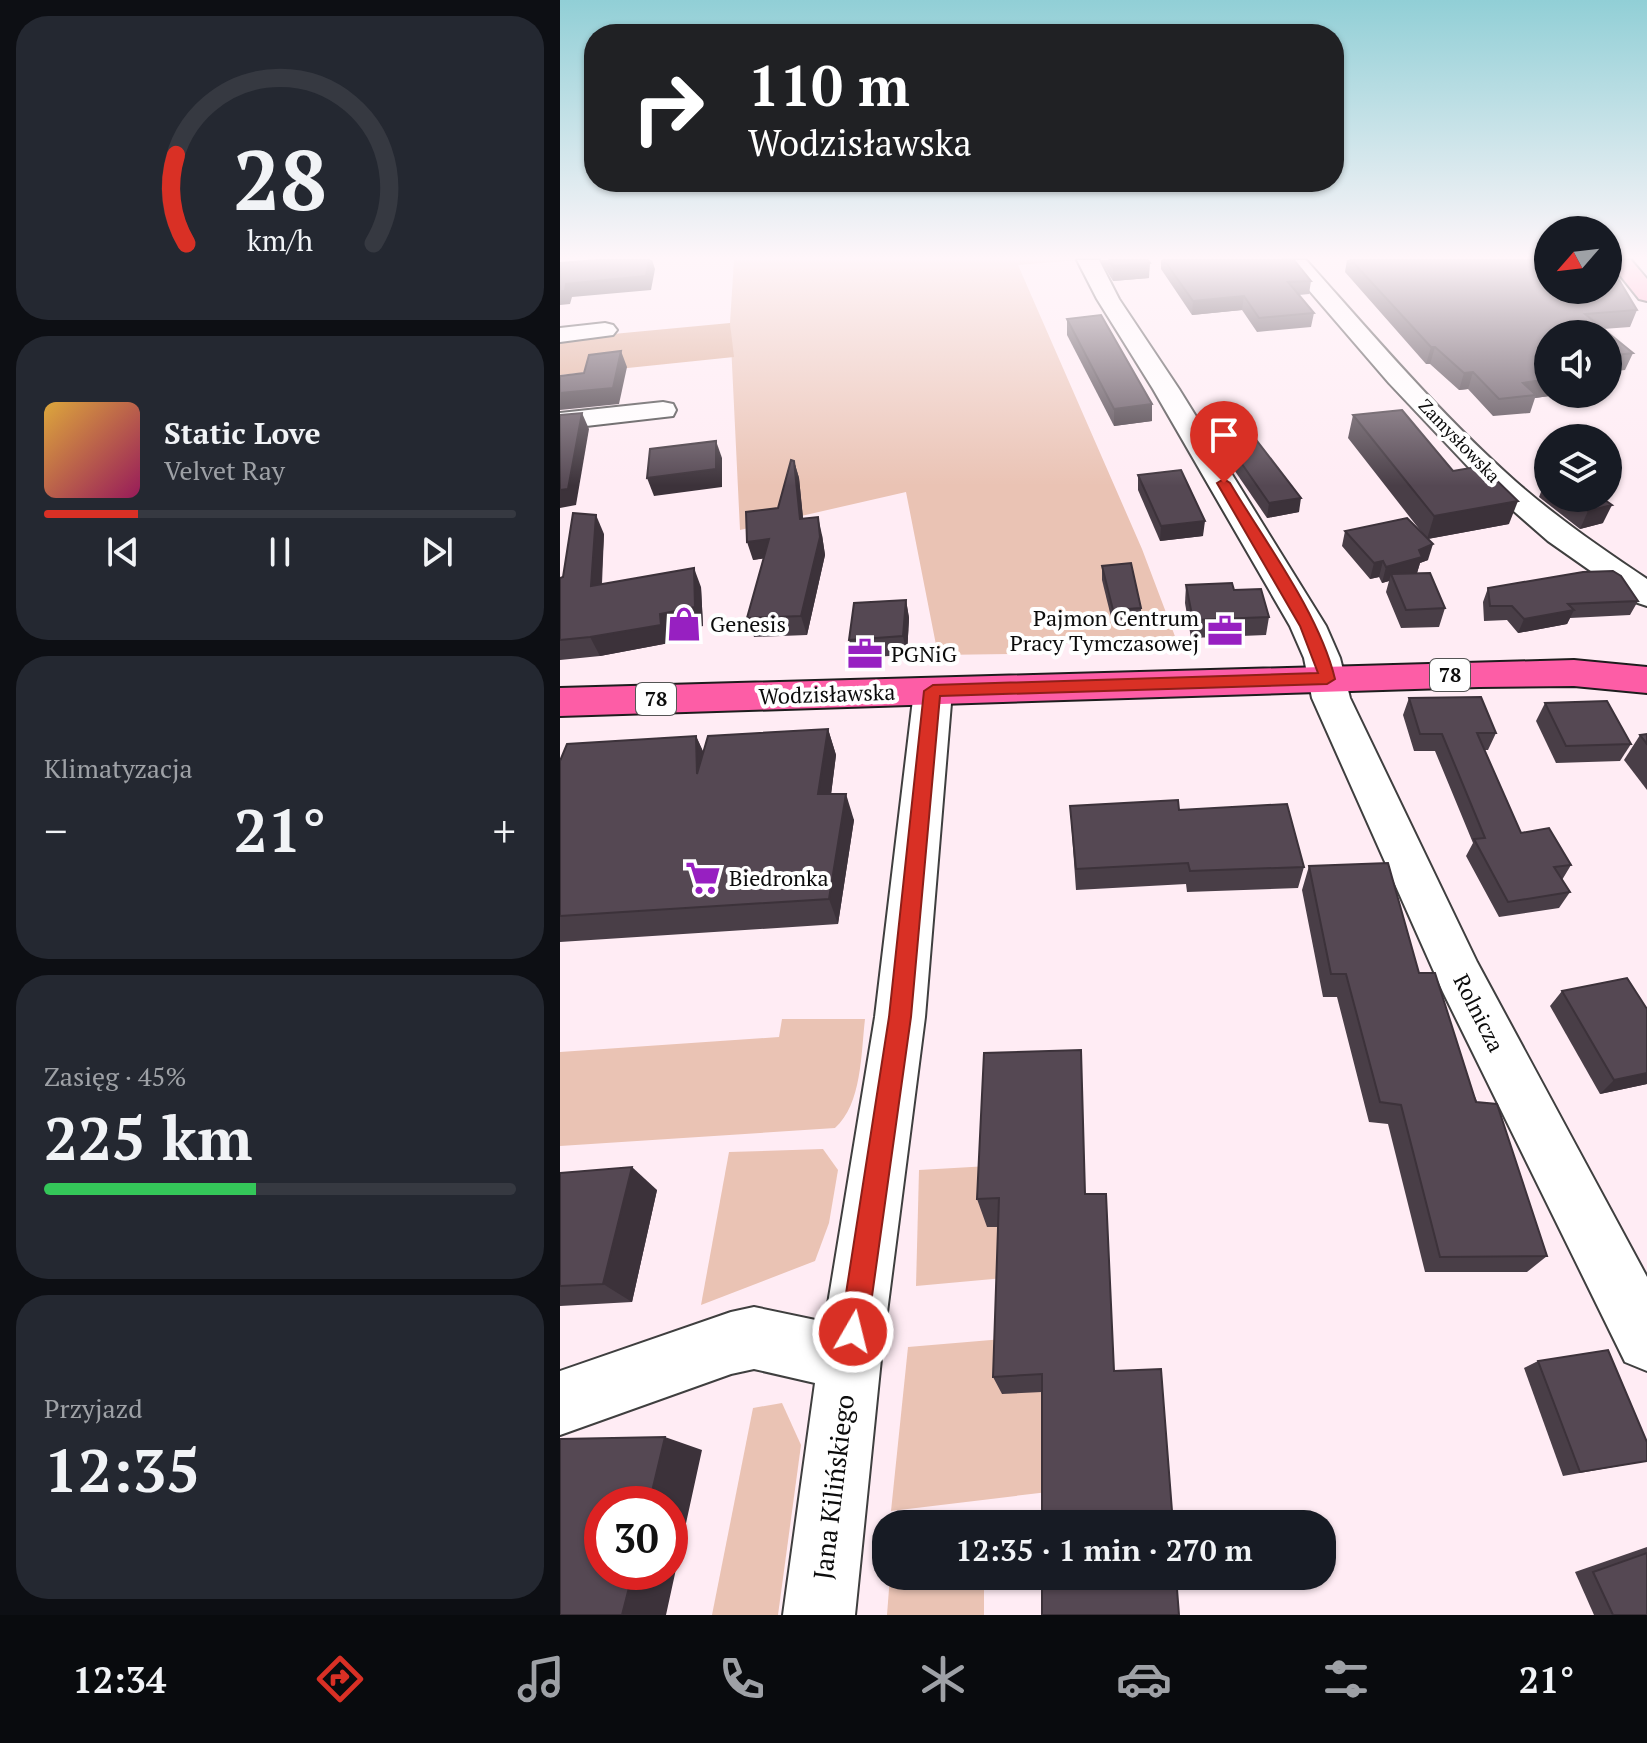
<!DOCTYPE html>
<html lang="pl">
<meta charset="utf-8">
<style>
body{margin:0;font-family:"PT Serif",serif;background:#242831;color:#f1f3f6;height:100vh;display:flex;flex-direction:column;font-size:30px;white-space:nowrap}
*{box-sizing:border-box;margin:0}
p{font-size:26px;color:#9ea1a6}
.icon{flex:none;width:44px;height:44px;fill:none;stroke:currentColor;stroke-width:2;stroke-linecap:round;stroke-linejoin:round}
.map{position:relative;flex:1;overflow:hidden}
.panel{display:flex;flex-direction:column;gap:16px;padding:16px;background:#0d0f14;width:560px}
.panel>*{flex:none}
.guide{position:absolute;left:24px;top:24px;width:760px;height:168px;border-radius:32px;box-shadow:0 2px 6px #0004;background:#202124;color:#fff;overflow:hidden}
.needle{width:52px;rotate:242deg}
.controls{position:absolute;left:974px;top:216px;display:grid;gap:16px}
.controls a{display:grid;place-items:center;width:88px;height:88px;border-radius:50%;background:#171b24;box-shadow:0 2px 6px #0004;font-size:40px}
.speed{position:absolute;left:24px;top:1486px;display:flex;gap:16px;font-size:40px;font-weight:700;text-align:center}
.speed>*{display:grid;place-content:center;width:104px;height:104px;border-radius:50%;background:#171b24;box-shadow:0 2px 6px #0004;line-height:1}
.speed .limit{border:12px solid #d22;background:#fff;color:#111}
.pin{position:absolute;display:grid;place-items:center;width:68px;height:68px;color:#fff;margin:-82px -34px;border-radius:50% 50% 50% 0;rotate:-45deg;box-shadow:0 0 8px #0007}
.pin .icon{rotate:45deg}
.me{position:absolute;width:88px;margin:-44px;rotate:8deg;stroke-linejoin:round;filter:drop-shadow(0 0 6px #0008)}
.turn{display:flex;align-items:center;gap:28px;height:168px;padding:0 32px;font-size:36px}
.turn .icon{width:104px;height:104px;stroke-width:2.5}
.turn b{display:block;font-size:56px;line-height:68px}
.big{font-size:60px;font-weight:800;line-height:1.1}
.panel .widget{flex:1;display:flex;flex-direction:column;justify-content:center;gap:12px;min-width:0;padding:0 28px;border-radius:32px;background:#242831}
.panel .dial{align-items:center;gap:0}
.dial svg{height:208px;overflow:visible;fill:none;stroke:#363941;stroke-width:7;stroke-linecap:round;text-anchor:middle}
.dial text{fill:#f1f3f6;stroke:none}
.song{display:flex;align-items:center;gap:24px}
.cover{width:96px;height:96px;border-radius:12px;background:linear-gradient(135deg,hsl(40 70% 55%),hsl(330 70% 35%))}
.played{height:8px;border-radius:4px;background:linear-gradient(90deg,#d93025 20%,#363941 20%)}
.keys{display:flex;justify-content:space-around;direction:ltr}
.heat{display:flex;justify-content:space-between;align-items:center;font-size:44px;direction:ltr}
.charge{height:12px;border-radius:6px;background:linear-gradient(90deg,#34c759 45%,#363941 0)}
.trip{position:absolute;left:312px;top:1510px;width:464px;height:80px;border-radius:32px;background:#171b24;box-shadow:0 2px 6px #0004;font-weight:800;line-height:80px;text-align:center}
.menu{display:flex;height:128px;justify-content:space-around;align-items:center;background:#090b0e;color:#9ea1a6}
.menu .icon{width:56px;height:56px}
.menu .on{color:#d93025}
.menu b{font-size:36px;color:#f1f3f6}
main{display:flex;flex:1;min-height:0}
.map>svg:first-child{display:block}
.green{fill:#eac3b4}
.forest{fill:#dcab93}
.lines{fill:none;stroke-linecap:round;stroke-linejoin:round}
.street-casing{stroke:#3f3f3f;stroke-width:4}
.secondary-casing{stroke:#2e2e2e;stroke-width:4}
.primary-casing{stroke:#1d1d1d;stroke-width:4}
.street{fill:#fff;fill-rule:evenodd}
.secondary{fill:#ffa7c3;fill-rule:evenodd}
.primary{fill:#fd5da6;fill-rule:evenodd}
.wall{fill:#493e47}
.shaded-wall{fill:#3c323a}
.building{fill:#554853;stroke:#3c323a;stroke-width:2}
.route{fill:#d93025;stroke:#8d1f18;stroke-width:2}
.labels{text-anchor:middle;stroke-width:8;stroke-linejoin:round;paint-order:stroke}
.far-street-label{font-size:18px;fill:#0c0c0c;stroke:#fff}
.shield{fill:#fff;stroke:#555;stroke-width:2}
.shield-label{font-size:20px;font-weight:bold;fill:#0c0c0c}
.poi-label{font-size:22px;fill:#0c0c0c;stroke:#fff;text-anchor:start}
.street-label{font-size:22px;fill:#0c0c0c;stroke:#fff}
.near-street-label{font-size:26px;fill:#0c0c0c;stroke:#fff}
</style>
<main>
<section class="panel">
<div class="widget dial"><svg viewBox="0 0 100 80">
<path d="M14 69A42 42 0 1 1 86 69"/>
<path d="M14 69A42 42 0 0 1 10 35" stroke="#d93025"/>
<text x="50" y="56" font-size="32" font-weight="700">28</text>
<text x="50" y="72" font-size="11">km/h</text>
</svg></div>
<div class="widget">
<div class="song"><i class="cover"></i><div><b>Static Love</b><p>Velvet Ray</p></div></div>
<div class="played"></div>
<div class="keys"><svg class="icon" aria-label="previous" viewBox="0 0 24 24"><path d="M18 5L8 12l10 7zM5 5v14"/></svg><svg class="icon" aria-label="pause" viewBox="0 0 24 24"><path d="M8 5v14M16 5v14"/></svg><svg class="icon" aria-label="next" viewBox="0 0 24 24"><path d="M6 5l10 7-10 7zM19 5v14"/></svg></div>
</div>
<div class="widget"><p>Klimatyzacja</p>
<div class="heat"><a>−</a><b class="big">21°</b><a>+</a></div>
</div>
<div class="widget"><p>Zasięg · 45%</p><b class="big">225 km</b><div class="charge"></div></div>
<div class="widget"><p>Przyjazd</p><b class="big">12:35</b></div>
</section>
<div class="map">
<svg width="1087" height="1615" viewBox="0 0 1087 1615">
<rect width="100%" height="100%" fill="#ffecf4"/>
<g class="green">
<path d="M174 260H520L458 265 582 549 616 639 459 646 449 654 378 655 346 492 180 530 170 323Z"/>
<path d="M222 1019H305C301 1053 302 1104 275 1128L0 1146V1052L219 1037Z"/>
<path d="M263 1149 278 1170 269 1223 255 1261 141 1305 169 1152Z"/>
<path d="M429 1166 446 1226 444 1278 356 1286 359 1170Z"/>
<path d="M443 1339 487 1392 488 1492 331 1511 348 1347Z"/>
<path d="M222 1403 241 1445 218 1615H152L193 1408Z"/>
<path d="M330 1576H424V1615H327Z"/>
</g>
<path class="forest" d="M170 323 174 357 0 375V339Z"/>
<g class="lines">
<g class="street-casing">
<g id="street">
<path d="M517 260H539L559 299 619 389 766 626 780 658 790 698 917 962 1087 1277V1371L1065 1362 883 992 752 698 744 658 730 626 593 389 537 299Z"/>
<path d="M723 260H746C813 335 880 414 955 481 997 518 1041 548 1087 579V606L1075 602 988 541 932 492 829 383Z"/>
<path d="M45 323 53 325 57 330 53 335 0 342V328Z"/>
<path d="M103 402 113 404 116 410 113 416 0 429V413Z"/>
<path d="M373 678 386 682 392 691 365 1017 321 1359 295 1615H223L255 1383 194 1369 171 1374 0 1435V1371L171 1312 194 1307 265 1322 315 1017 354 691 360 682Z"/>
</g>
</g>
<g class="secondary-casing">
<path id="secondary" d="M1048 260H1071L1087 279V301L1079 299Z"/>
</g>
<g class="primary-casing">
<path id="primary" d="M1014 660 1087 667V693L1014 686 919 687 0 716V688Z"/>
</g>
<use href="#street" class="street"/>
<use href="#secondary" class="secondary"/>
<use href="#primary" class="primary"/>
</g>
<g class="wall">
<path d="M540 260H588L589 278 553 281Z"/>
<path d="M601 260H734L751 281 749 294 739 295 754 313 751 327 697 332 682 310 632 315 601 269Z"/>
<path d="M787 260H975L1077 310 1070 327 1043 329 1073 353 1065 370 1048 372V334H988V394H1004L975 398 970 413 933 416 908 389 899 390 870 364H866L785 272Z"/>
<path d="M507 319 592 404V421L554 426 507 335Z"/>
<path d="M793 415 893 471 949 524 868 539V560L860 563 857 573 885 608 879 627 841 628 826 592 829 581 822 583 819 577 810 579 782 546 785 531 863 534 788 438Z"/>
<path d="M655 425 739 512 707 518 653 439Z"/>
<path d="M234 461 239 478 243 519 262 535 265 555 247 635 194 637 187 618 204 558 193 560 218 508Z"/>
<path d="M578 475 643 536 600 541 578 490Z"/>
<path d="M986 479H988V498H1042L1043 523 1020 529 979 497Z"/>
<path d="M44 534 42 584 141 587 143 626 109 632V643L40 656 0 660V578L3 577Z"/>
<path d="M542 566 581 608V623L553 625 542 580Z"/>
<path d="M626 585 674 590 709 617 706 635 631 638 625 603Z"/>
<path d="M928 588 1078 601 1070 615 1010 618 1007 624 958 633 947 620 924 621 923 602Z"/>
<path d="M346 600 349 618 347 655 294 658 289 640Z"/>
<path d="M849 698 936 733 928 750H924L961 833 1011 865 1002 880 1010 892 999 908 939 917 906 856 913 843 875 751H854L843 715Z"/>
<path d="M985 703 1071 744 1060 761 996 763 976 721Z"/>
<path d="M268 729 276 755 271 794 294 820 278 924 0 942V761L136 736 143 752Z"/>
<path d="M1087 734V790L1064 760 1080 735Z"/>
<path d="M510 806 619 810 744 867 738 888 627 892 626 884 516 890Z"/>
<path d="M749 866 859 973 987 1256 967 1272H865L828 1124 809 1122 777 997H763L742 890Z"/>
<path d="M1002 991 1087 1084 1040 1094 990 1006Z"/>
<path d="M521 1050 482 1392 442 1394 433 1377 438 1227H427L417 1199Z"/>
<path d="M0 1173 97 1190 72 1302 0 1306Z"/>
<path d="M978 1361 1087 1461 1003 1476 964 1368Z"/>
<path d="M1087 1547V1615H1034L1015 1572Z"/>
</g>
<g class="shaded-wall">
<path d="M89 260H92L95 269 91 290 12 297 10 304 0 305V291L6 284Z"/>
<path d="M590 263 589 278 553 281V266Z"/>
<path d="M684 296 682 310 632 315 633 301Z"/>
<path d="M871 347H875L870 364H866Z"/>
<path d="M61 351 67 367 59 404 0 410V393Z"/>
<path d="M913 372 908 389 899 390 904 373Z"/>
<path d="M988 379V394H1004L975 398 976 395 963 383Z"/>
<path d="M592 404V421L554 426V409Z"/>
<path d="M22 413 29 429 16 505 0 508V490Z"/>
<path d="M156 441 162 458V487L94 496 87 478Z"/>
<path d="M234 461 239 478 245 537 240 519Z"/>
<path d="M741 498 739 512 707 518 709 503Z"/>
<path d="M958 501 949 524 867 539 874 516Z"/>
<path d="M1052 505 1043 523 1020 529 1028 511Z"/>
<path d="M36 515 44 534 40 604 31 586Z"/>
<path d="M258 517 262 535 265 555 247 635 241 616Z"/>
<path d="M645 521 643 536 600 541 601 526Z"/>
<path d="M209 539 215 557 193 560 187 542Z"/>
<path d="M873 544 868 560 860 563 857 573 831 574 829 581 822 583 826 567Z"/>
<path d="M823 561 819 577 810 579 814 563Z"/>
<path d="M134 568 141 587 143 626 109 632V643L40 656 30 637Z"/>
<path d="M346 600 349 618 347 655 343 636Z"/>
<path d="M1014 610 1007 624 958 633 964 619Z"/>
<path d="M268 729 276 755 268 819 258 794Z"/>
<path d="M136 736 148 762 137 774Z"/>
<path d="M286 794 294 820 278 924 269 899Z"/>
<path d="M1087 1073V1084L1040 1094 1054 1080Z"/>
<path d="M72 1167 97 1190 72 1302 43 1284Z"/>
<path d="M105 1437 142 1450 106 1615H62L73 1572H110V1504H89Z"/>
</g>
<g class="building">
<path d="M37 260H89L86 276 6 284 5 291H0V263Z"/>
<path d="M550 260H588L590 263 553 266Z"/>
<path d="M604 260H734L751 281 728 282 754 313 699 318 684 296 633 301Z"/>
<path d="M791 260H988V290H1048V270H1053L1077 310 1025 314 1073 353 1048 356V334H988V379L963 383 976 395 939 399 913 372 904 373 875 347H871Z"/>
<path d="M541 315 592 404 554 409 507 319Z"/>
<path d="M61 351 53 388 0 393V376L24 373 29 355Z"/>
<path d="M842 410 893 471 922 466 958 501 874 516 793 415Z"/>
<path d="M674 411 741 498 709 503 655 425Z"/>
<path d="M22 413 8 489 0 490V415Z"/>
<path d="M156 441V469L87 478 90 449Z"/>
<path d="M231 460 234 461 240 519 258 517 260 537 241 616 187 618 209 539 187 542 186 512 218 508Z"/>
<path d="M621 470 645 521 601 526 578 475Z"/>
<path d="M1011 498H1042L1052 505 1028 511Z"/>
<path d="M13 513 36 515 31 586 134 568 135 607 100 614 101 625 30 637 0 640V578L3 577Z"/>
<path d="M847 518 873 544 859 550 862 557 826 567 823 561 814 563 785 531Z"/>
<path d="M571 563 581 608 553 610 542 566Z"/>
<path d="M1053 571 1061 576 1078 601 1008 604 1014 610 964 619 952 606H930L928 588 1023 572Z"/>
<path d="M870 573 885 608 846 610 831 574Z"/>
<path d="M672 583 674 590 701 589 709 617 633 620 626 585Z"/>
<path d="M346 600 343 636 289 640 294 603Z"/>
<path d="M921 697 936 733H917L961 833 989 828 1011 865 994 867 1010 892 948 902 914 839 925 838 882 734H860L849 698Z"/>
<path d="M1047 701 1071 744 1006 746 985 703Z"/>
<path d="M268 729 258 794H286L269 899 0 916V761L7 744 136 736 137 774 148 736Z"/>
<path d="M1087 734V744L1080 735Z"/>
<path d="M618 800 619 810 727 804 744 867 630 871 628 863 516 869 510 806Z"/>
<path d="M828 863 859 973H875L916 1102 937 1104 987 1256 880 1257 841 1105 820 1102 786 974H771L749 866Z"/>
<path d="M1067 978 1087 1009V1073L1054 1080 1002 991Z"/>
<path d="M521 1050 525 1194H546L554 1371 601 1369 613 1524H482V1374L433 1377 439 1198 417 1199 424 1053Z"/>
<path d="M72 1167 43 1284 0 1286V1173Z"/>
<path d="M1048 1350 1087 1442V1461L1020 1472 978 1361Z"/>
<path d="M105 1437 89 1504H42V1572H73L62 1615H0V1439Z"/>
<path d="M1087 1553V1615H1053L1033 1572Z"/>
<path d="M482 1576H616L619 1615H482Z"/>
</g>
<linearGradient id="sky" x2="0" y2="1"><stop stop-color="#91cfd6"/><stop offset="0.53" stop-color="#fff6fa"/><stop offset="1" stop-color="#fff6fa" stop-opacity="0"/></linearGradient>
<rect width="1087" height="486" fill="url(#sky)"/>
<path class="route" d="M664 479 670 483C705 542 759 613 775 679L767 684 380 696 351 1017 307 1332 303 1342 293 1346 284 1342 280 1332 329 1017 364 691 373 685 758 673 740 626 657 483Z"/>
<defs>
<g id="shop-bare" transform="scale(2.76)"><path d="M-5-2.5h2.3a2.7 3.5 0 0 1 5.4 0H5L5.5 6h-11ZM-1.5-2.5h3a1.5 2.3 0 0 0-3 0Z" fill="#9720c1" stroke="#fff" stroke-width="2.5" paint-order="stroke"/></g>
<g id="office-bare" transform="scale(2.76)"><path d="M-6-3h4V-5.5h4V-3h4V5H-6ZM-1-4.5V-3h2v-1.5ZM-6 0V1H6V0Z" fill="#9720c1" stroke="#fff" stroke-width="2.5" paint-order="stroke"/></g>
<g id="supermarket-bare" transform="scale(2.76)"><path d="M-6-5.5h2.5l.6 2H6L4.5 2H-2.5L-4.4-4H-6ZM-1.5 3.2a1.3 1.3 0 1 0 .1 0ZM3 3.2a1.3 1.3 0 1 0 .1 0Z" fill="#9720c1" stroke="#fff" stroke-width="2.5" paint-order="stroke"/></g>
</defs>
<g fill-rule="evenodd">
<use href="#shop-bare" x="124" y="624"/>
<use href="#office-bare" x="665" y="631"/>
<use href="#office-bare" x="305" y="654"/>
<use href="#supermarket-bare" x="143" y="878"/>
</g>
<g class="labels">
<g class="far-street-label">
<text transform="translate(899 441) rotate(46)" y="6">Zamysłowska</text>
</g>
<g class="shield">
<rect x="870" y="659" width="40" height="32" rx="6"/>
<rect x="76" y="683" width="40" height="32" rx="6"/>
</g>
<g class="shield-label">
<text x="890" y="682">78</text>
<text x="96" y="706">78</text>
</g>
<g class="poi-label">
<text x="639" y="626" text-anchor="end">Pajmon Centrum<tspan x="639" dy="25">Pracy Tymczasowej</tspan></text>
<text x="150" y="632">Genesis</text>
<text x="331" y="662">PGNiG</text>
<text x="169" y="886">Biedronka</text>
</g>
<g class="street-label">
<text transform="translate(267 694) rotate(-2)" y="8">Wodzisławska</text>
<text transform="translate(919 1013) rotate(63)" y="8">Rolnicza</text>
</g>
<g class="near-street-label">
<text transform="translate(274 1487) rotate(-83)" y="9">Jana Kilińskiego</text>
</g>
</g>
</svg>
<div class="controls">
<a><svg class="needle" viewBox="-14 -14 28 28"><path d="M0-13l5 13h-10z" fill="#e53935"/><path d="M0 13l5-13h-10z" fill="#9ea1a6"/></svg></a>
<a><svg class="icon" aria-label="sound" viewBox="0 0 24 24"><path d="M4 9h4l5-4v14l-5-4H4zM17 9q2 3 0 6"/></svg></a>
<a><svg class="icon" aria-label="layers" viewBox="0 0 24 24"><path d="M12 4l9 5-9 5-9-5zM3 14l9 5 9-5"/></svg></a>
</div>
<div class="speed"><div class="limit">30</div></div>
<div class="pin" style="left:664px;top:483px;background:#d93025"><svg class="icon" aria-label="arrive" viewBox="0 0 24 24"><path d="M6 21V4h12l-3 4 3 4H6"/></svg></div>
<svg class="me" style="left:293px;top:1332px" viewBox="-20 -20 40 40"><circle r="17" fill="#d93025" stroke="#fff" stroke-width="3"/><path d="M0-11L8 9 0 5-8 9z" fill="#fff"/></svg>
<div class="trip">12:35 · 1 min · 270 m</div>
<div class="guide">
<div class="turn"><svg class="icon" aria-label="right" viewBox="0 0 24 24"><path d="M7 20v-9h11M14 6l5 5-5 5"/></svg><div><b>110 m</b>Wodzisławska</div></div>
</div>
</div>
</main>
<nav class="menu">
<b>12:34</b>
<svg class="icon on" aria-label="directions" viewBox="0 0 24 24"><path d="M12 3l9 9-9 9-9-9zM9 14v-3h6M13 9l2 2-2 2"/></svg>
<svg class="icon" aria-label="music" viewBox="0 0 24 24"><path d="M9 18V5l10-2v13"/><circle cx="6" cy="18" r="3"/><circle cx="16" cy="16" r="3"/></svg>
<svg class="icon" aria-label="phone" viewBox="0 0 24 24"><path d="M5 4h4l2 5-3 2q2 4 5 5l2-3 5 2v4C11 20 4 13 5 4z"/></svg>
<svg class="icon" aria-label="climate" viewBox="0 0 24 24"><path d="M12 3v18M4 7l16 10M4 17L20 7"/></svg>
<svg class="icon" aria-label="car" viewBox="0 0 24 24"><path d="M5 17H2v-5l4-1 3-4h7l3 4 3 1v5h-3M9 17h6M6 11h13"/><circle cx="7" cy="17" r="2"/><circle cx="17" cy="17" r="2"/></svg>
<svg class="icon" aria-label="filters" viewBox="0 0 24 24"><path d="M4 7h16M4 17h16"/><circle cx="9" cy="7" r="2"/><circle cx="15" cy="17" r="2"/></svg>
<b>21°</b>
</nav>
